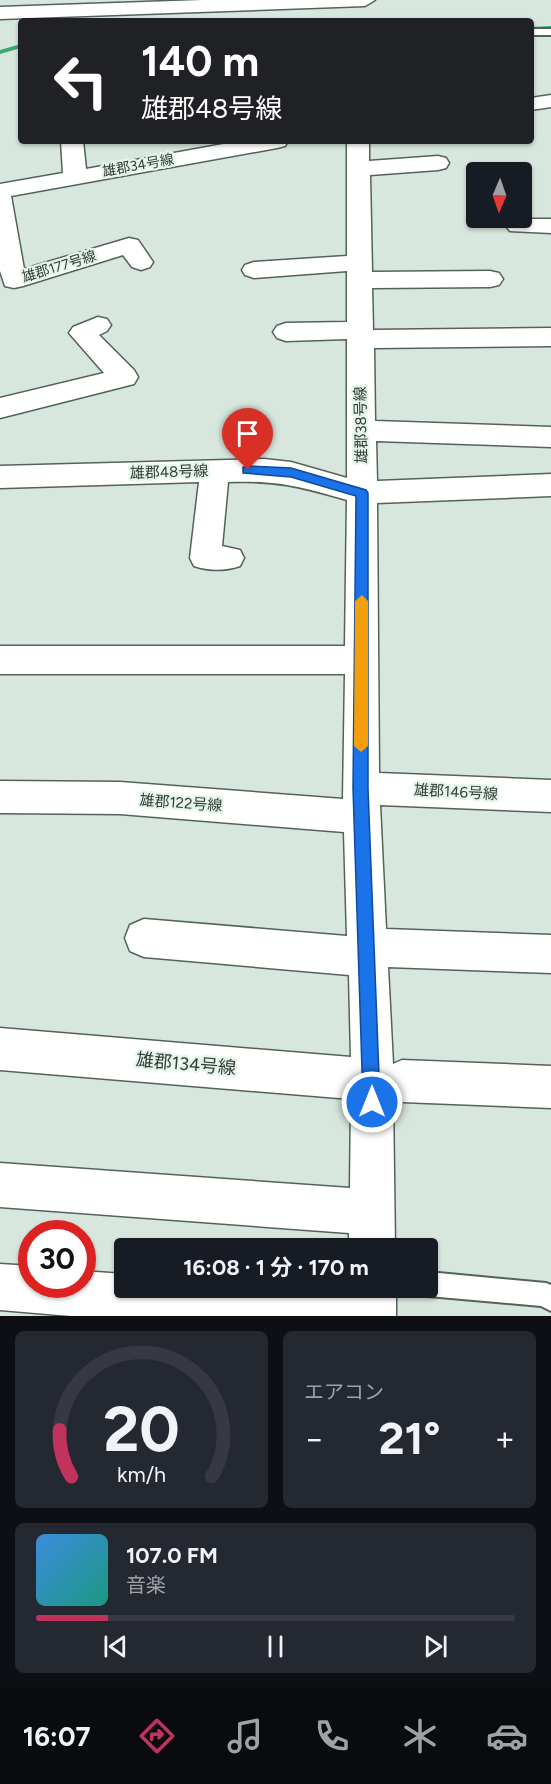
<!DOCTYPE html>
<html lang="ja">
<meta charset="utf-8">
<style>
body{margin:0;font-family:Figtree,"Noto Sans JP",sans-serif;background:#242831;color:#f1f3f6;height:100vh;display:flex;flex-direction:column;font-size:22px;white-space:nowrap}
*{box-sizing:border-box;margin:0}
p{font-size:20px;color:#9ea1a6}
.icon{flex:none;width:33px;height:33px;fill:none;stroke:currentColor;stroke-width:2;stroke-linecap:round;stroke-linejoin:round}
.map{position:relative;height:1316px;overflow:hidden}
.side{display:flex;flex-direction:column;gap:15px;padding:15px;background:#0d0f14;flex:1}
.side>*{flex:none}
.top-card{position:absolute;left:18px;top:18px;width:516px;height:126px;border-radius:6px;box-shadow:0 2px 4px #0004;background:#202124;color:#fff;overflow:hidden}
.needle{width:39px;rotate:182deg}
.buttons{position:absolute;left:466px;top:162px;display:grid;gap:12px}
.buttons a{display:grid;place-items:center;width:66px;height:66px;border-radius:6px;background:#171b24;box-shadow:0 2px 4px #0004;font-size:30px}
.speed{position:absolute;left:18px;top:1220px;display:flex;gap:12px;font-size:30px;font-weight:700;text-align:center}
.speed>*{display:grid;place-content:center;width:78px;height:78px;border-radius:50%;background:#171b24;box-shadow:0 2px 4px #0004;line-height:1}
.speed .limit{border:9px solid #d22;background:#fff;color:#111}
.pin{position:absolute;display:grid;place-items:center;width:51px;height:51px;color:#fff;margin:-62px -26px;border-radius:50% 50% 50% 0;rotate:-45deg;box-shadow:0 0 6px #0007}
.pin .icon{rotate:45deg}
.me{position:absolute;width:66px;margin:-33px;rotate:0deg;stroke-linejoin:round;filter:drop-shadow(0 0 4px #0008)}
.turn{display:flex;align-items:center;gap:21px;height:126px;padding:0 24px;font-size:27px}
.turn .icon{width:78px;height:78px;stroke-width:2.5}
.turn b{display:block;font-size:42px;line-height:51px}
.big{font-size:45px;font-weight:700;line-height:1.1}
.side .card{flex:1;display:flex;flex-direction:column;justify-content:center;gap:9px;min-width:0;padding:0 21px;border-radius:9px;background:#242831}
.side .dial{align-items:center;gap:0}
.dial svg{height:156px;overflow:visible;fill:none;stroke:#363941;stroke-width:7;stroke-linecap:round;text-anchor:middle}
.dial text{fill:#f1f3f6;stroke:none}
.song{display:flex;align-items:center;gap:18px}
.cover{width:72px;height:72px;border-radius:9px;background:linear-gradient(135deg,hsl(210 70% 55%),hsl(170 70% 35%))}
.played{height:6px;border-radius:3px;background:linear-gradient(90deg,#c1325d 15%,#363941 15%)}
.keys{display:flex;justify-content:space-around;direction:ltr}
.heat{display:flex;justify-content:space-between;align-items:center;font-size:33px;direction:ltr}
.side .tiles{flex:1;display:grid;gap:15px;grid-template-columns:1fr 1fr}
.card:last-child{grid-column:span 2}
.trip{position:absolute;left:114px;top:1238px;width:324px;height:60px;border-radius:6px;background:#171b24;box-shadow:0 2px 4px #0004;font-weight:700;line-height:60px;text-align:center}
.tabs{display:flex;height:96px;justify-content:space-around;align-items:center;background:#090b0e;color:#9ea1a6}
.tabs .icon{width:42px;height:42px}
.tabs .current{color:#c1325d}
.tabs b{font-size:27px;color:#f1f3f6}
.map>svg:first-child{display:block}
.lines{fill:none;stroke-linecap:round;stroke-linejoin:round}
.stream{fill:#3da674;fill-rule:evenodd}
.lane-casing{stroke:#54635a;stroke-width:4}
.street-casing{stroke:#54635a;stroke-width:3}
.lane{fill:#fff;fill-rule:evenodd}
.street{fill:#fff;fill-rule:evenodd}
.route{fill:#1a73e8;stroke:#114b97;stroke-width:1.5}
.slow{fill:#f59e0b}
.labels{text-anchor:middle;stroke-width:4.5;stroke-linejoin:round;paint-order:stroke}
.far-street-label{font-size:14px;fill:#353c38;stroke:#e4f5ea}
.street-label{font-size:15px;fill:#353c38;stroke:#e4f5ea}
.near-street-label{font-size:18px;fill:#353c38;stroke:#e4f5ea}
</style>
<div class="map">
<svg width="551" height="1316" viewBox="0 0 551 1316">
<rect width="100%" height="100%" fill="#d7e7dd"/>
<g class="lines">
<g class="stream">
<path d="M551 26V30L531 31V27Z"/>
<path d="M21 44V48L0 54V50Z"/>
</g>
<g class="lane-casing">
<g id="lane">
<rect x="531" y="29" width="20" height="6"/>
<path d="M428 1272 546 1283 551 1285V1311L541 1306 428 1296 420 1292 418 1287H428Z"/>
</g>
</g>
<g class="street-casing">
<g id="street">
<path d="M203 0H375L365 6 0 19V7Z"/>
<path d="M551 95V107L531 110V98Z"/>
<path d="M61 141H83L86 169 240 141H288L285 146 277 148 11 196 24 269 129 238 138 240 153 262 150 267 141 270 132 267 123 255 23 286 14 288 5 286 0 271V184L63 173Z"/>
<path d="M347 141H369V161L438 156 446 158 449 163 446 168 438 170 370 175 372 272 490 271 499 273 503 279 499 285 490 287 372 288 373 330 551 328V346L374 348 375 421 551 427V447L376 441 377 481 551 474V496L377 503 379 773 551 780V812L380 805 386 929 551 935V973L388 967 393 1064 402 1060 551 1066V1108L402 1102 393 1098 395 1248H349V1233L0 1207V1163L350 1188 351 1099 0 1070V1028L351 1057 349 975 144 957 130 951 125 938 130 925 144 919 347 936 344 832 120 814 0 813V781L120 782 343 799 345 674H0V646H345L347 500C301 487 277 480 228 482L222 546 240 550 244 558 240 566C225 571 209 571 194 566L190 558 199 482 0 488V466L264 459 291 462 347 478V339L286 341 277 338 273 332 277 326 286 323 347 322V271L254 278 245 275 242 270 245 265 254 262 347 256Z"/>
<path d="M518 219H551V233L510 231 506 226 510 221Z"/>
<path d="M98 317 107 319 111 325 107 331 99 335 134 370 138 377 134 384 0 418V398L104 373 69 333 73 327Z"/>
<path d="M0 1264 32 1266V1284H82V1271L124 1274V1287H285L350 1292V1287H396V1316H71L0 1310Z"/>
</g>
</g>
<use href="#lane" class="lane"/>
<use href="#street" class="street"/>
</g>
<path class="route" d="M248 466 291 468 366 490 368 493V788L380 1102 378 1108 372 1110 365 1108 363 1102 353 788 356 496 291 477 243 473V467Z"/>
<path class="slow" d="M362 595 368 601V746L361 752 354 746 355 601Z"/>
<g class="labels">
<g class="far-street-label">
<text transform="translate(138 165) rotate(-10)" y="5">雄郡34号線</text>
<text transform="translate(59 266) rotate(-17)" y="5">雄郡177号線</text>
</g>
<g class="street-label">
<text transform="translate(361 425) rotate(-91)" y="5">雄郡38号線</text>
<text transform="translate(169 472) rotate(-2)" y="5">雄郡48号線</text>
<text transform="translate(456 792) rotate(3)" y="5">雄郡146号線</text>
<text transform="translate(181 803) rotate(4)" y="5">雄郡122号線</text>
</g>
<g class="near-street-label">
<text transform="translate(186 1064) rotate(5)" y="6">雄郡134号線</text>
</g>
</g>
</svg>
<div class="buttons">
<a><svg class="needle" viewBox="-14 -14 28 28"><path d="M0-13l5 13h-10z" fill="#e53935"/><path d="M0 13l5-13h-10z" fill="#9ea1a6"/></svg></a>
</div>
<div class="speed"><div class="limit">30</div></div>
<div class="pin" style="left:248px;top:470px;background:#d93025"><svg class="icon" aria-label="arrive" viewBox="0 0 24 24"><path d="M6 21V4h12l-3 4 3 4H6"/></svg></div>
<svg class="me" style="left:372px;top:1102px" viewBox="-20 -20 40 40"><circle r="17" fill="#1a73e8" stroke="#fff" stroke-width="3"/><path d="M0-11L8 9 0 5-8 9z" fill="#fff"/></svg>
<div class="trip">16:08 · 1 分 · 170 m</div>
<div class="top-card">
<div class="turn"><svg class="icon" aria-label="left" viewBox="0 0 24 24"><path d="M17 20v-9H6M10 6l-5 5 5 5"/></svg><div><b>140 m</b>雄郡48号線</div></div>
</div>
</div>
<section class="side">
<div class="tiles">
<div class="card dial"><svg viewBox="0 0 100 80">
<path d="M14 69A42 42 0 1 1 86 69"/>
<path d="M14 69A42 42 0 0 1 8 45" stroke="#c1325d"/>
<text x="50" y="56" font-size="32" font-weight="700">20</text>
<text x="50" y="72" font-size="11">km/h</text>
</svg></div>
<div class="card"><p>エアコン</p>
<div class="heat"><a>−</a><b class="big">21°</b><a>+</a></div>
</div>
<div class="card">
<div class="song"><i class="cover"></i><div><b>107.0 FM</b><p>音楽</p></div></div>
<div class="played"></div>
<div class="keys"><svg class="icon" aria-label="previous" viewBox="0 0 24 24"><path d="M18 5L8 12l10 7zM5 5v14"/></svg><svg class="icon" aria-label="pause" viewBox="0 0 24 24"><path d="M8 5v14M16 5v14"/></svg><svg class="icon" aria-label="next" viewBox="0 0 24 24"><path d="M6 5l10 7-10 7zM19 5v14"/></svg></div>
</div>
</div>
</section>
<nav class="tabs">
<b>16:07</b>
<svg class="icon current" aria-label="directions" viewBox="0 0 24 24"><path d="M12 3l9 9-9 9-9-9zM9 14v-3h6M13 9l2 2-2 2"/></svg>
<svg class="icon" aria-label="music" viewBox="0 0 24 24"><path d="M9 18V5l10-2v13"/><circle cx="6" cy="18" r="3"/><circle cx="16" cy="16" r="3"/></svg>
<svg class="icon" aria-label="phone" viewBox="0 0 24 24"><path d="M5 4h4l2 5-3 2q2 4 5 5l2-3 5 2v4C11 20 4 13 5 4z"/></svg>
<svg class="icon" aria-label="climate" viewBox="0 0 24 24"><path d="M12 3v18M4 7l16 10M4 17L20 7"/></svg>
<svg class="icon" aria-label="car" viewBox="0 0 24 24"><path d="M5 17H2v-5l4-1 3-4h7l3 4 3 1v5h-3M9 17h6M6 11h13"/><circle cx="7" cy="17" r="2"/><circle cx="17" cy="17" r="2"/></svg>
</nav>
